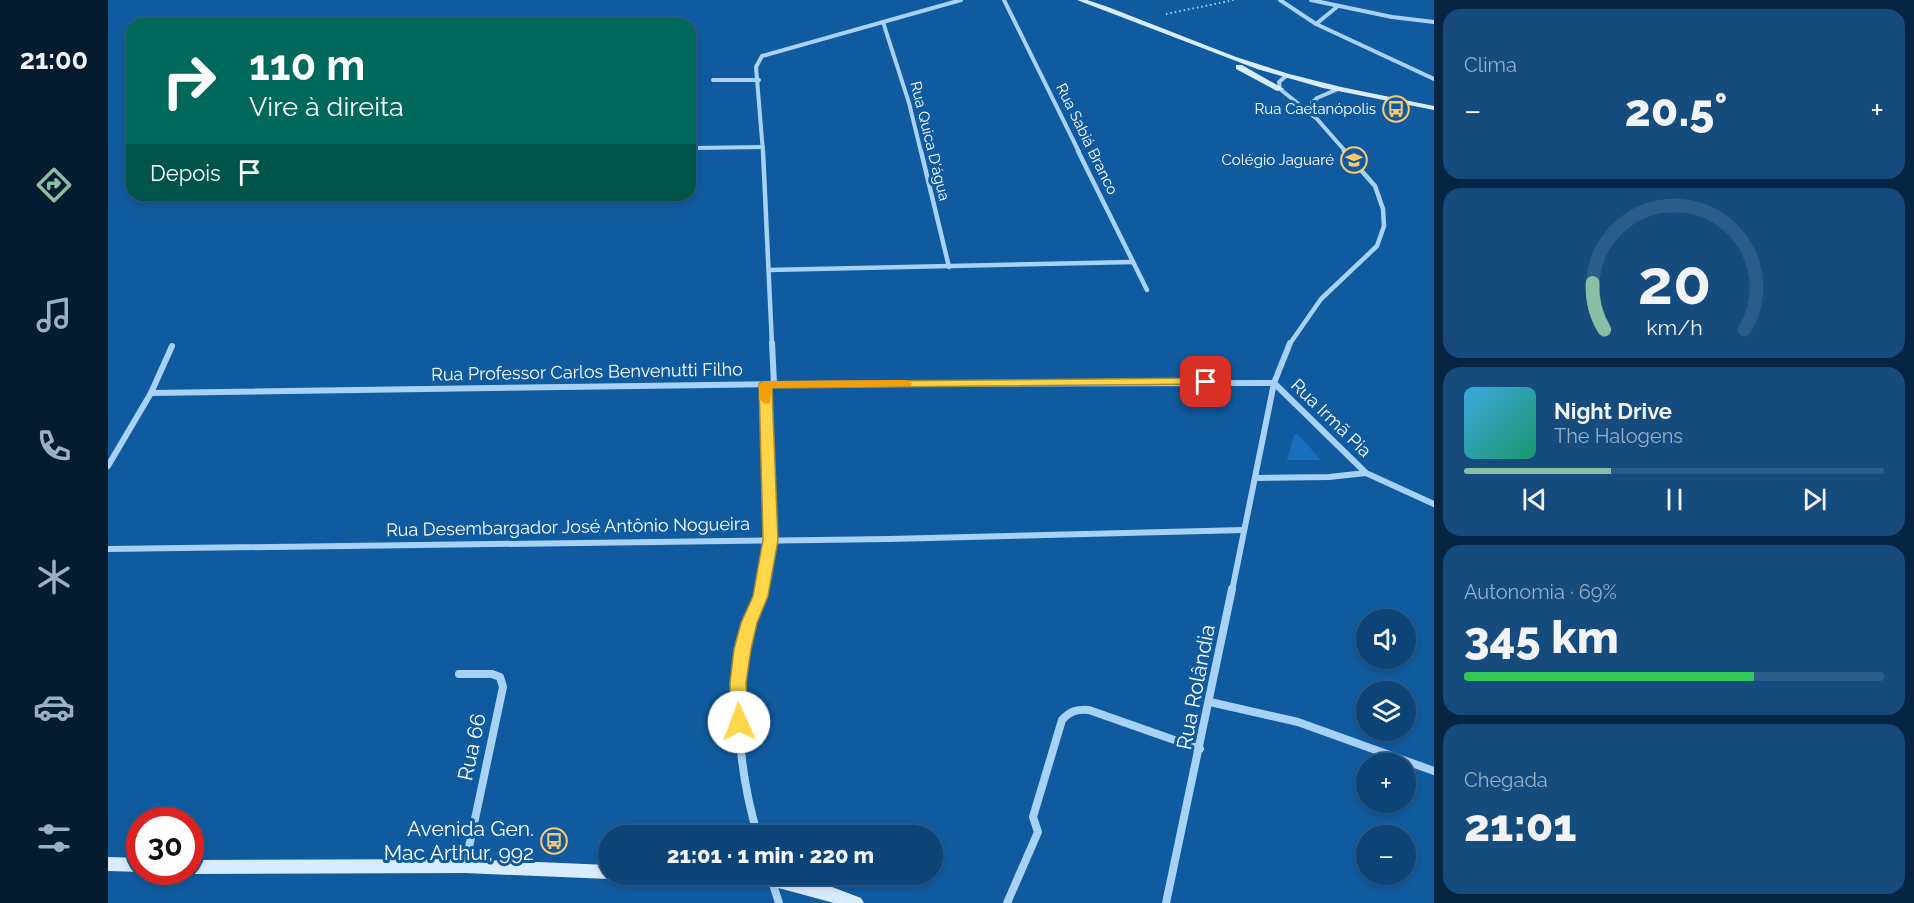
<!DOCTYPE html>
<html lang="pt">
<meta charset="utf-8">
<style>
body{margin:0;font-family:Raleway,sans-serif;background:#154b7d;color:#f1f3f6;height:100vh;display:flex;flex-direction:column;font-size:22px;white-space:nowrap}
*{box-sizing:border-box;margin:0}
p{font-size:20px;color:#9ab0c6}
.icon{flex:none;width:33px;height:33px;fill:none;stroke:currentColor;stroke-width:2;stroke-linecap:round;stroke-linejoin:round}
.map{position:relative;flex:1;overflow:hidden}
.sheet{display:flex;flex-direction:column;gap:9px;padding:9px;background:#072542;width:480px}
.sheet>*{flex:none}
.banner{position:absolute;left:18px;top:18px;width:570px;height:183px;border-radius:18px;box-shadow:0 3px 9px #0003,0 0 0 2px #2c5c8a;background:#00695c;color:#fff;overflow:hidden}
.tools{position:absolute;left:1248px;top:609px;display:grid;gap:12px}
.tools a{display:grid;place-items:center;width:60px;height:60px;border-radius:50%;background:#0c4478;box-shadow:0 3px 9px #0003,0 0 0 2px #2c5c8a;font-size:30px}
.speed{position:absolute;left:18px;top:807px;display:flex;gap:12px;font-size:30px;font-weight:700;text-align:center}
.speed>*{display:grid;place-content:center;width:78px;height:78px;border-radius:50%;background:#0c4478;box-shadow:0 3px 9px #0003,0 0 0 2px #2c5c8a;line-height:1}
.speed .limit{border:9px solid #d22;background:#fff;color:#111}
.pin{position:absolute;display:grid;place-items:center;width:51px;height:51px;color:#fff;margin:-26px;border-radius:12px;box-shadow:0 3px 9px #0006}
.me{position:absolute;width:66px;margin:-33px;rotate:358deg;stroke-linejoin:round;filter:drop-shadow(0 0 4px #0008)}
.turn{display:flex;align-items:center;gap:21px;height:126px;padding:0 24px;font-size:27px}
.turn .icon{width:78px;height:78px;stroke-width:2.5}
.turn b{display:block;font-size:42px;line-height:51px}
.then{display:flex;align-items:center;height:57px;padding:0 24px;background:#0003;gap:12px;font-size:22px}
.big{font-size:45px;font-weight:800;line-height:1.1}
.sheet .card{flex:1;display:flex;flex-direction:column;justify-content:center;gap:9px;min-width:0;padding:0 21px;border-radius:18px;background:#154b7d}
.sheet .dial{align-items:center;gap:0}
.dial svg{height:156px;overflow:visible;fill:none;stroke:#2c5c8a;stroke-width:7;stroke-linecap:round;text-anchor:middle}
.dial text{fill:#f1f3f6;stroke:none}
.song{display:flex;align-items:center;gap:18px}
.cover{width:72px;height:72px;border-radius:9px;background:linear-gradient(135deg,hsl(200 70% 55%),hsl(160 70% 35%))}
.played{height:6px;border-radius:3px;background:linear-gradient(90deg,#8abfa5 35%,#2c5c8a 35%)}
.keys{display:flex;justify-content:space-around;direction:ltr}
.heat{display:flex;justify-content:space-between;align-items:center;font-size:33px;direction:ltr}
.charge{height:9px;border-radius:4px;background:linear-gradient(90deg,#34c759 69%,#2c5c8a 0)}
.trip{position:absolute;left:490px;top:825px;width:345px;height:60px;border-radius:30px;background:#0c4478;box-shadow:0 3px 9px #0003,0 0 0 2px #2c5c8a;font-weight:800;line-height:60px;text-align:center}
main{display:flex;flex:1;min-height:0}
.tabs{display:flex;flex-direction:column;width:108px;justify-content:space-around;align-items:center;background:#051b30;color:#9ab0c6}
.tabs .icon{width:42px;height:42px}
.tabs .selected{color:#8abfa5}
.tabs b{font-size:27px;color:#f1f3f6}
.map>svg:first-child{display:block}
.green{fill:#186fbb}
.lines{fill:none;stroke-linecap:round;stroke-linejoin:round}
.path{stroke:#a8d2f5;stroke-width:2;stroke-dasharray:1.5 3;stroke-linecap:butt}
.street-far3{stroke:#a8d2f5;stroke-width:4}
.street-far2{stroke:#a8d2f5;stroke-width:4.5}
.street-far1{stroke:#a8d2f5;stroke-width:6}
.street{stroke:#a8d2f5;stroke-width:8}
.secondary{fill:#d9ecfe;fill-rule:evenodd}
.route{fill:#ffd54a;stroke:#a68a30;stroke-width:1.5}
.slow{fill:#f59e0b}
.labels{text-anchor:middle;stroke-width:6;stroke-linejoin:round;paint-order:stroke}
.far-poi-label{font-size:15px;fill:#fff;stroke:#105ba0;text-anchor:end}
.far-street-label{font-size:15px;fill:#fff;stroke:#105ba0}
.street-label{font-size:18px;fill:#fff;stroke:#105ba0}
.near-street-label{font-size:21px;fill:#fff;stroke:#105ba0}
.near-poi-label{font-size:21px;fill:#fff;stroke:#105ba0;text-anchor:end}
</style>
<main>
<nav class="tabs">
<b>21:00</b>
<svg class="icon selected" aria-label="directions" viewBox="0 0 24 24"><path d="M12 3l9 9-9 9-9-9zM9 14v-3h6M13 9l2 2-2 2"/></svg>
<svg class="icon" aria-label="music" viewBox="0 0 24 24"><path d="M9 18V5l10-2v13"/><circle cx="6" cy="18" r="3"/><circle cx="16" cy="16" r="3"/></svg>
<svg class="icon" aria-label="phone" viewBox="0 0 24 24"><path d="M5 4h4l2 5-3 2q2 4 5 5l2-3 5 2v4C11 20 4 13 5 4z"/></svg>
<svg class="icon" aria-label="climate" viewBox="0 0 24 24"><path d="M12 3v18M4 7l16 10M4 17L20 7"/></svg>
<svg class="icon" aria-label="car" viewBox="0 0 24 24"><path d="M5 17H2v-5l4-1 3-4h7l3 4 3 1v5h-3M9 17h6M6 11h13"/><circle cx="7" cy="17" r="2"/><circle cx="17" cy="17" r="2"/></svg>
<svg class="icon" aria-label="filters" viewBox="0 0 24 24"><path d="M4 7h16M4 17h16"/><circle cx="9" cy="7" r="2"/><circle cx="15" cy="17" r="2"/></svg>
</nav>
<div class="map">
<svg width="1326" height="903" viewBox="0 0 1326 903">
<rect width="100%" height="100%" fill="#105ba0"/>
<path class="green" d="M1189 433 1213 460H1179L1186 435Z"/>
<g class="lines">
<path class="path" d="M1058 14 1126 0"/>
<g class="street-far3">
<path d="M896 0 971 152"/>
<path d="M1172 0 1208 24 1326 79"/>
<path d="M1203 0 1284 17 1326 22"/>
<path d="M775 22 801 103 813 152"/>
<path d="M1208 24 1230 6"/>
<path d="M1178 76 1171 82 1172 89 1209 119 1238 152"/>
<path d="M605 80H651"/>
<path d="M1207 116 1204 103 1209 98 1230 89"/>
<path d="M586 148 655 147"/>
<path d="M655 152 648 67 654 56 853 0"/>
</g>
<g class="street-far2">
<path d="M655 151 664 345"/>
<path d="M813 151 841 267"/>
<path d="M970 151 1039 290"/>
<path d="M661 270 1025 262"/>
<path d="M1181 345 1213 299 1269 246 1276 226 1275 209 1267 186 1236 151"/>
</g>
<g class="street-far1">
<path d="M664 343 666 384"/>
<path d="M1182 343 1166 383 1258 473 1326 504"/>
<path d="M43 393 666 384 1166 383 1124 591"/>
<path d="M0 466 43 393 64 346"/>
<path d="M1147 478 1221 477 1258 473"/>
<path d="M0 549 781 539 1136 530"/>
<path d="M654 591 663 539 657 384"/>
</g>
<g class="street">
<path d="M351 674H384L392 677 395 687 357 866"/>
<path d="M1102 702 1190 722 1326 771"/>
<path d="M650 836C631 774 622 686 641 623 645 611 652 601 654 589"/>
<path d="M664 881 671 903"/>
<path d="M899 903 930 832 925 817 954 720C962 711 969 709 981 710L1092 749"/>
<path d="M1058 903 1124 589"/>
</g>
<g class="secondary">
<path d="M969 0H979L1000 7 1128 57 1181 74 1233 87 1326 106V110L1215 88 1149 69Z"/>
<path d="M1128 65H1134L1176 89 1169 91 1128 69Z"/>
<path d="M0 857 32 858V872H34H32L0 871Z"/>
<path d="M357 859 501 865V874H508L507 877 501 879 357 873 82 874 76 872H82V860Z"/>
<path d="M565 874H679L711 882 753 898 756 903H726L663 886 573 881 567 879Z"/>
</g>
</g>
<path class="route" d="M1098 378 1102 379 1104 382 1102 384 664 388 670 540 660 596 649 623 643 649 638 683 640 722 637 726 631 728 625 726 622 722V683L626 649 633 623 645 596 655 540 651 384 653 382Z"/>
<path class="slow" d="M798 380 804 383 803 386 664 388 662 403 658 404 651 400V384L657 381Z"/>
<defs>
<g id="bus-ring" transform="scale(1.35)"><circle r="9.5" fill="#105ba0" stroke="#ffc86d" stroke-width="1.5"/><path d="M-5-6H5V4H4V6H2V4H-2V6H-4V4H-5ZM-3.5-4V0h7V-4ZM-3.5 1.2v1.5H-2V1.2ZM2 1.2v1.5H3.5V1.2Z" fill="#ffc86d"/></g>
<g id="school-ring" transform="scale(1.35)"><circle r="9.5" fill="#105ba0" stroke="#ffc86d" stroke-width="1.5"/><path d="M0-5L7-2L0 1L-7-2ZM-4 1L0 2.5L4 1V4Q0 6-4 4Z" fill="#ffc86d"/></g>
</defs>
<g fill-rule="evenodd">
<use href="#bus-ring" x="1288" y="109"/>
<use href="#school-ring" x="1246" y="160"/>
<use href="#bus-ring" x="446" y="841"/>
</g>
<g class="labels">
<g class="far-poi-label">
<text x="1268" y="114">Rua Caetanópolis</text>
<text x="1226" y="165">Colégio Jaguaré</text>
</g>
<g class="far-street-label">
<text transform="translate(979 139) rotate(64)" y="5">Rua Sabiá Branco</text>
<text transform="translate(822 141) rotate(76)" y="5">Rua Quica D'água</text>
</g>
<g class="street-label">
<text transform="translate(479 372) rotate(-1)" y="6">Rua Professor Carlos Benvenutti Filho</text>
<text transform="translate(1223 418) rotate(44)" y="6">Rua Irmã Pia</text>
<text transform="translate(460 527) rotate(-1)" y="6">Rua Desembargador José Antônio Nogueira</text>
</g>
<g class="near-street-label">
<text transform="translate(1088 687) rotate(-79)" y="7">Rua Rolândia</text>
<text transform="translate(364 747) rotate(-78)" y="7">Rua 66</text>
</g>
<g class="near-poi-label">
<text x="426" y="836">Avenida Gen.<tspan x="426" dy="24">Mac Arthur, 992</tspan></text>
</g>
</g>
</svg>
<div class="tools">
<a><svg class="icon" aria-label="sound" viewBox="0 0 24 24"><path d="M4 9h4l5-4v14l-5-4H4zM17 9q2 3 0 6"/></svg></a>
<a><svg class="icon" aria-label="layers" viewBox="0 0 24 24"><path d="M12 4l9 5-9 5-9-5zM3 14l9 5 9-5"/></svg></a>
<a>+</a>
<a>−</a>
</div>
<div class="speed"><div class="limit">30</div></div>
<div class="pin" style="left:1098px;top:382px;background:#d93025"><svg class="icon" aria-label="arrive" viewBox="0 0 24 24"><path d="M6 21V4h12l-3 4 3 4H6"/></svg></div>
<svg class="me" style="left:631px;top:722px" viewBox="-20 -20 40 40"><circle r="19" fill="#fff"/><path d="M0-13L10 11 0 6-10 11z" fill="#ffd54a"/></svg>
<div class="trip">21:01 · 1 min · 220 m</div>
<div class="banner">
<div class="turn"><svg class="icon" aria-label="right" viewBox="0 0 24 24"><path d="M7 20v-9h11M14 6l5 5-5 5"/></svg><div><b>110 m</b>Vire à direita</div></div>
<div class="then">Depois<svg class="icon" aria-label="arrive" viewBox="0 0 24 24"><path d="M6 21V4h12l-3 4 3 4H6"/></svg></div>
</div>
</div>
<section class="sheet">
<div class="card"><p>Clima</p>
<div class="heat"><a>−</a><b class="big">20.5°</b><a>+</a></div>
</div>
<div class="card dial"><svg viewBox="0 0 100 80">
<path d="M14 69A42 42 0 1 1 86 69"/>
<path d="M14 69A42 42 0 0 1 8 45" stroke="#8abfa5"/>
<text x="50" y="56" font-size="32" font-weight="700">20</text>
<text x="50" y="72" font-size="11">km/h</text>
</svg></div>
<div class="card">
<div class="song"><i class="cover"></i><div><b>Night Drive</b><p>The Halogens</p></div></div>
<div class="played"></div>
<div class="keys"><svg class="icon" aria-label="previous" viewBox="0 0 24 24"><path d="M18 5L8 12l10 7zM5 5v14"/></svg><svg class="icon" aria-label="pause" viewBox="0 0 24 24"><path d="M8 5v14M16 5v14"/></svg><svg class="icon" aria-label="next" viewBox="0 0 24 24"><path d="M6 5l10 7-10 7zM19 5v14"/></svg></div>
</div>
<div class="card"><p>Autonomia · 69%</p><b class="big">345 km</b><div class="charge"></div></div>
<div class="card"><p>Chegada</p><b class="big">21:01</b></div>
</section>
</main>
